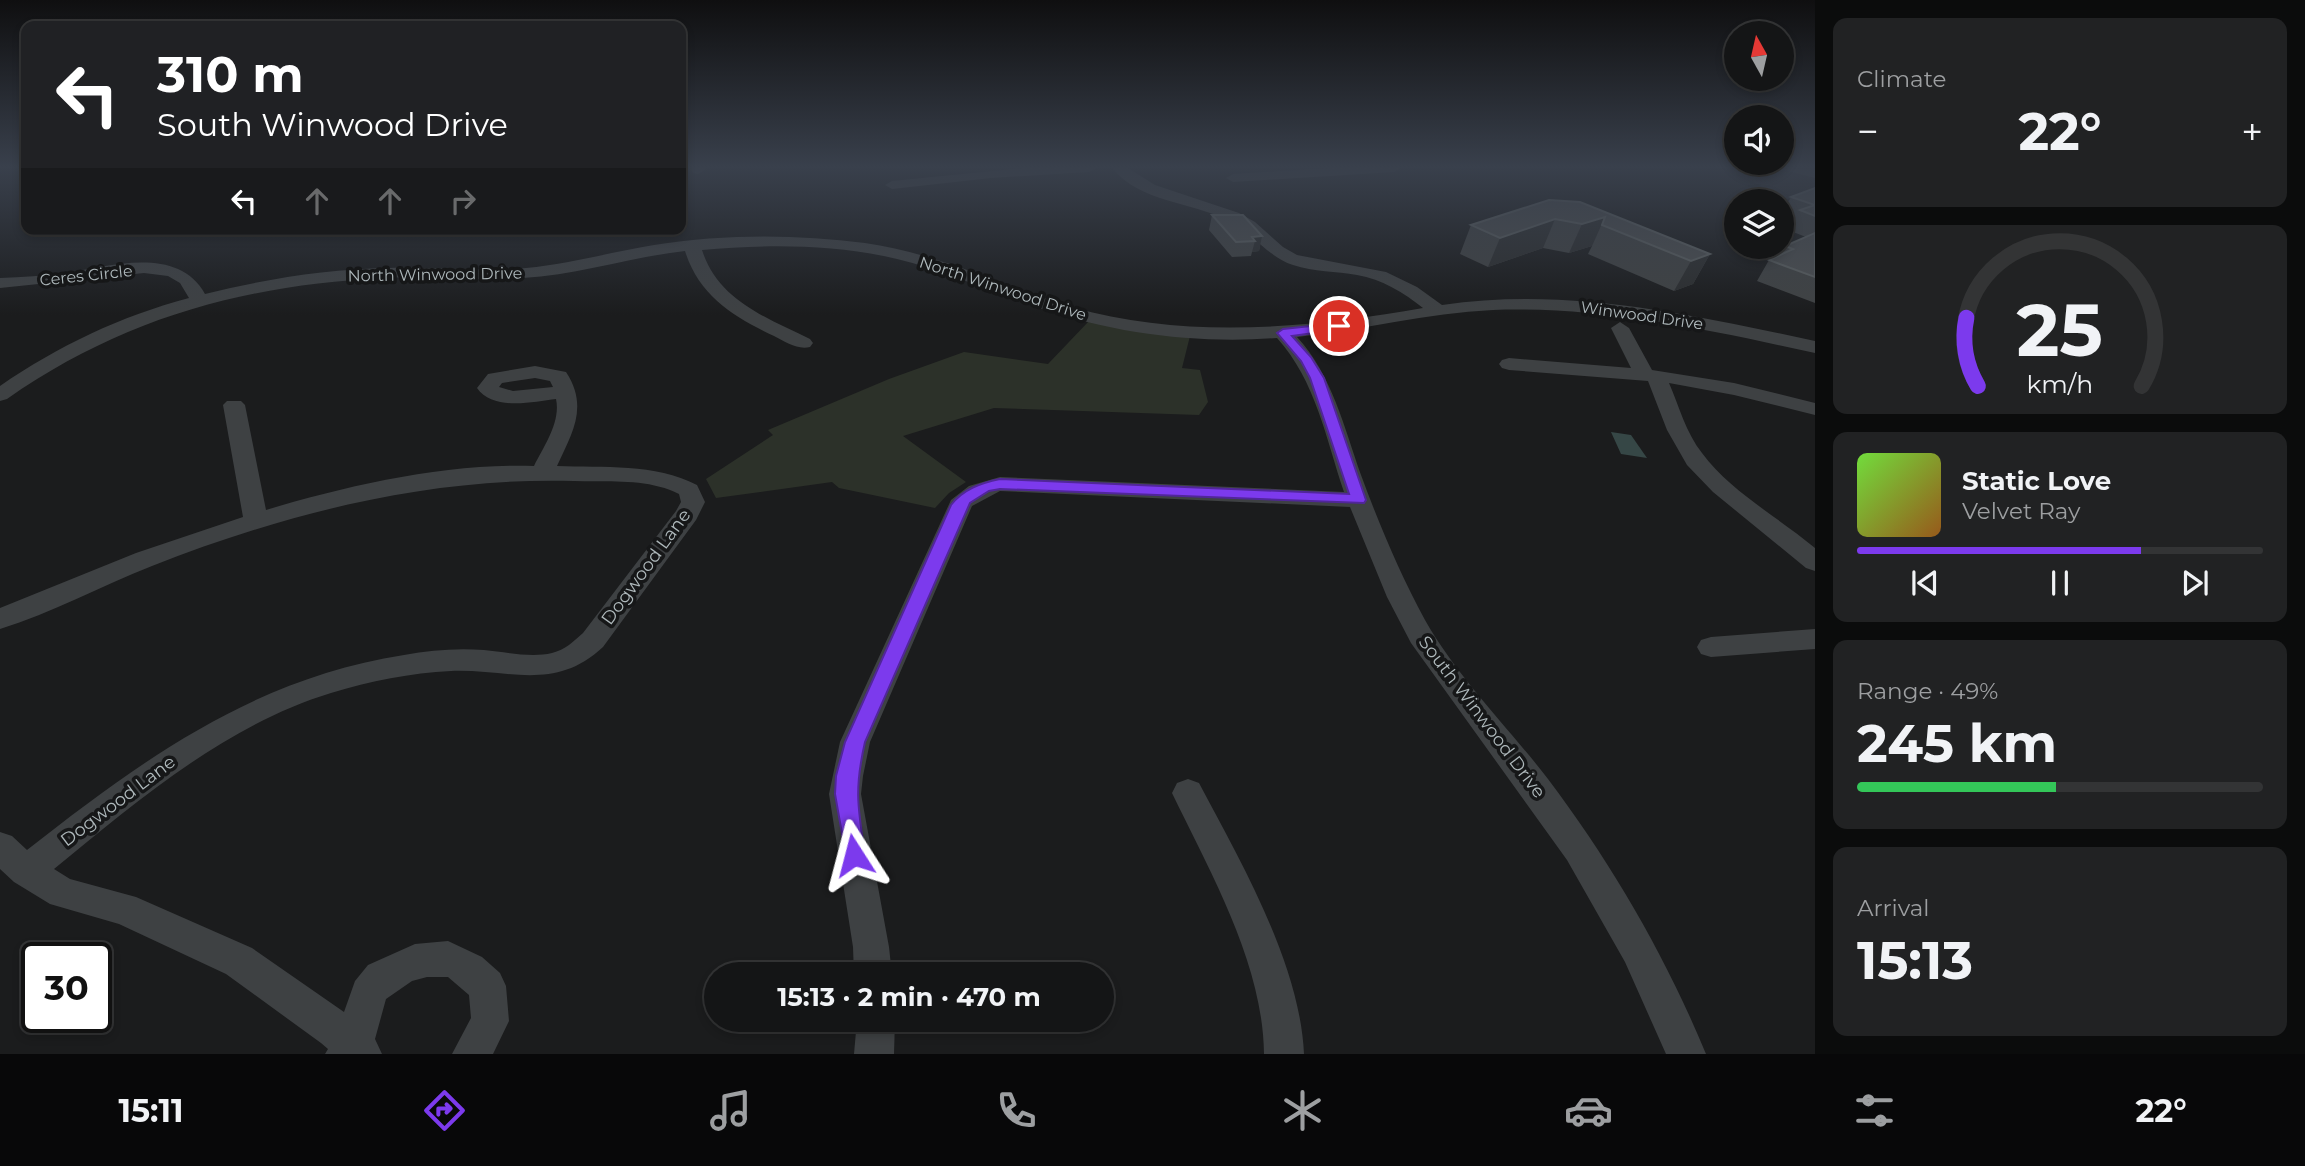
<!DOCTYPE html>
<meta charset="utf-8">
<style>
body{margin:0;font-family:Montserrat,sans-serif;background:#212223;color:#f1f3f6;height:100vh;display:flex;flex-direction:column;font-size:26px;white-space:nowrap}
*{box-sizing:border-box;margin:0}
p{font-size:23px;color:#9d9fa1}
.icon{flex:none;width:38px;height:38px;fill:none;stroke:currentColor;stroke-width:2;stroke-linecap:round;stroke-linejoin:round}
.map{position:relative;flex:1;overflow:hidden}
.sheet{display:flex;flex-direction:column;gap:18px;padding:18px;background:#0b0c0c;width:490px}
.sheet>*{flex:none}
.guide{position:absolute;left:21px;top:21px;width:665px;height:214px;border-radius:14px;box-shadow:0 4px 10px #0003,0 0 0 2px #333435;background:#202124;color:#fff;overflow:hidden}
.needle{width:46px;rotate:352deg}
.tools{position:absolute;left:1724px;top:21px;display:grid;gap:14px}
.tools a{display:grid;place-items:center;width:70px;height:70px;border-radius:50%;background:#141516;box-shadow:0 4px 10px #0003,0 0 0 2px #333435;font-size:35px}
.speed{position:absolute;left:21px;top:942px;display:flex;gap:14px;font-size:35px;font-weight:700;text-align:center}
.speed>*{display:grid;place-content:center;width:91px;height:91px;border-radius:50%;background:#141516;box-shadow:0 4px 10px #0003,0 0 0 2px #333435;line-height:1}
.speed .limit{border:4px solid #111;border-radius:10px;background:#fff;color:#111}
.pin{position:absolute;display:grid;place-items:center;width:60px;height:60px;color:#fff;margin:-30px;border:4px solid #fff;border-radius:50%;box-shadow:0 2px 7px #0007}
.me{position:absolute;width:77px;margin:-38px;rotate:351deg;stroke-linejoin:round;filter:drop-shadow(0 0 5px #0008)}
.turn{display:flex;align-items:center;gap:24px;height:147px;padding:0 21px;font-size:32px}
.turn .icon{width:91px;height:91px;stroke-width:2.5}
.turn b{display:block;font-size:49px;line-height:60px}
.lanes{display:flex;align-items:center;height:66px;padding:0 21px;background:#0003;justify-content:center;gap:35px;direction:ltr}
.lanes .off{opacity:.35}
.big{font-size:52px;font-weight:700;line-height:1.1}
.sheet .widget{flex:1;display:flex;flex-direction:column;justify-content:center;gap:10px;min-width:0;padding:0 24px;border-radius:14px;background:#212223}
.sheet .dial{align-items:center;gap:0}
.dial svg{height:182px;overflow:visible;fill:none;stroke:#333435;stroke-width:7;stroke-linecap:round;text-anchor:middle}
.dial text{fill:#f1f3f6;stroke:none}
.song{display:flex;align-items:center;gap:21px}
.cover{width:84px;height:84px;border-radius:10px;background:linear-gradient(135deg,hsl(100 70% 55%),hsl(30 70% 35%))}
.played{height:7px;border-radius:4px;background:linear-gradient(90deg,#7c3aed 70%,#333435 70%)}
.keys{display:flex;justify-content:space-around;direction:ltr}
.heat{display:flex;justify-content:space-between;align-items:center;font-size:38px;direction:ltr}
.charge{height:10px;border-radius:5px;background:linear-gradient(90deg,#34c759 49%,#333435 0)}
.trip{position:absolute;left:704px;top:962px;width:410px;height:70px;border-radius:35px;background:#141516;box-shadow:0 4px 10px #0003,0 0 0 2px #333435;font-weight:700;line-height:70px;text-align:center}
.tabs{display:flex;height:112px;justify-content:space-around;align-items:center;background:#080809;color:#9d9fa1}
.tabs .icon{width:49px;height:49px}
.tabs .selected{color:#7c3aed}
.tabs b{font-size:32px;color:#f1f3f6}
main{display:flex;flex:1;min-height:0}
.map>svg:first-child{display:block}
.built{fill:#27282a}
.green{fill:#2c3129}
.water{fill:#364746}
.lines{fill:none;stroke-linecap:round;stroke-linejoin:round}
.minor{fill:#3e4143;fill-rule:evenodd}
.wall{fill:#404344}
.shaded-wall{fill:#2c2e2f}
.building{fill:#4c4f51;stroke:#5b6061;stroke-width:2}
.route{fill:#7c3aed;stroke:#51269a;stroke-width:2}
.labels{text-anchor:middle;stroke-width:7;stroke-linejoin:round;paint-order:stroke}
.far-street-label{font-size:16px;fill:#aeb8bb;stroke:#161718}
.street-label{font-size:18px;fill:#aeb8bb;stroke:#161718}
</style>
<main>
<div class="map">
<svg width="1815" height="1054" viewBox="0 0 1815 1054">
<rect width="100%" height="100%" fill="#1b1c1d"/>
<path class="built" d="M1781 168H1815V198L1787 199 1731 171Z"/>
<path class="green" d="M1089 321 1190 336 1182 368 1200 370 1208 402 1199 415 994 408 903 436 966 482 949 493 935 508 839 488 832 482 716 498 706 479 773 435 768 430 889 379 964 352 1048 364Z"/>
<path class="water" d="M1611 432 1631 435 1647 458 1621 454Z"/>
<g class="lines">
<g class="minor">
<path d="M691 168H705V170L698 174 693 173Z"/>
<path d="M1024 168H1096L1089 172 991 178 892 189 885 185 892 181Z"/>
<path d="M1112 168H1128L1155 185 1239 213 1255 222 1283 247 1297 255 1386 272 1417 287 1442 305C1567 286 1693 315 1815 341V353C1709 330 1602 306 1493 310 1427 313 1362 330 1297 337 1332 375 1344 427 1361 475 1379 524 1400 574 1425 620 1458 678 1508 727 1548 779 1612 864 1665 955 1706 1054H1666L1625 962 1567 860 1411 643 1387 597 1350 507 1000 491 972 506 870 742 863 776 861 794 889 947 892 975H854L853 947 829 794 840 742 951 500 969 486 1000 477 1344 492C1326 439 1316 381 1277 338 1199 344 1117 334 1042 309 993 293 947 271 897 259 834 244 766 244 702 250 718 300 765 317 810 339L813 343 810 347C797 350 786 342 774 336 734 317 699 296 685 251 631 257 578 275 523 278 477 282 431 276 385 278 244 285 123 318 7 399L0 401V386C58 346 121 316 189 298L180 283 168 276 144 273 0 288V278C22 277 44 276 65 273 110 266 178 245 205 294 265 279 327 269 389 268 435 267 480 272 526 268 569 264 611 252 654 245 724 234 795 234 865 243 937 253 1003 286 1072 307 1187 340 1308 328 1423 308 1404 293 1382 279 1357 275 1336 271 1314 272 1293 265 1267 257 1253 232 1228 220 1190 202 1140 202 1112 168Z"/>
<path d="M1330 168H1401L1394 172 1233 182 1226 178 1233 174Z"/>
<path d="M1786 168 1815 170V178L1788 171Z"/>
<path d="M1620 322 1629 328 1652 370 1734 383 1815 403V415L1734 395 1669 383C1679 406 1686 433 1702 453 1731 492 1778 517 1815 548V571L1806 568 1713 492 1687 465 1667 430 1648 381 1509 370 1502 368 1499 364 1502 360 1509 358 1631 368 1611 328Z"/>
<path d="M535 366 566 372C589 407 572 433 557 466 603 468 655 463 697 485L705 502 696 520 603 647C555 692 509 669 451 671 411 673 370 681 331 693 226 725 137 801 54 869L70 879 136 897 252 948 344 1012 355 981 368 965 415 944 448 941 482 957 500 973 506 986 509 1021 493 1054H452L471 1018 469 995 448 977H427L412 981 386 999 375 1039 382 1054H325L328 1049 321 1043 226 974 119 924 50 904 14 882 0 869V832L12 836 27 850C143 759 255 678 404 655 431 650 457 648 484 650 506 652 531 658 552 653 565 650 574 641 583 633L676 511 681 502 679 494C648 478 608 482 574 481 429 477 287 513 152 566 101 586 52 613 0 629V608L136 553 243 517 223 405 227 401H241L245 405 266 510C349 485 447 463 534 466 544 446 561 422 556 399 532 402 493 411 477 388L488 374ZM535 378 550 381 553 387 513 391 499 387 502 383Z"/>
<path d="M1815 629V649L1711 657 1701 654 1697 647 1701 640 1711 637Z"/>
<path d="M1188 779 1199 783C1241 862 1300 964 1304 1054H1264C1263 963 1210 872 1172 793L1177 783Z"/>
<path d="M857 1020H895L894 1054H854Z"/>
</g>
</g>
<g class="wall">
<path d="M1815 188V303L1757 281 1769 260 1779 255 1785 246 1806 237 1788 230 1793 221 1782 217V213L1791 197Z"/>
<path d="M1549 200 1710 254 1693 284 1674 291 1588 254 1592 246 1569 253 1543 248 1488 267 1460 254 1471 225Z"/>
<path d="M1212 215 1262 236 1259 251 1252 252 1251 256 1232 257 1209 230Z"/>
</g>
<g class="shaded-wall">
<path d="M1605 217 1592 246 1569 253 1582 224Z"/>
<path d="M1555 219 1543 248 1488 267 1500 238Z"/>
<path d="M1262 236 1259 251 1252 252 1255 241 1252 237Z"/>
<path d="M1710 254 1693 284 1674 291 1691 261Z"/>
</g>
<g class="building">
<path d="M1815 188V216L1800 210 1815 205 1791 197Z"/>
<path d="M1549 200 1580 202 1710 254 1691 261 1602 225 1605 217 1582 224 1555 219 1500 238 1471 225Z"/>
<path d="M1212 215H1243L1262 236 1252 237 1255 241 1236 242Z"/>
<path d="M1815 233V277L1769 260 1793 249 1785 246Z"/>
</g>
<linearGradient id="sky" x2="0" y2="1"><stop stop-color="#0f0f10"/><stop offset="0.53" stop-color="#39404c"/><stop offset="1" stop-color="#39404c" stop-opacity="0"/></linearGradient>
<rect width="1815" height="315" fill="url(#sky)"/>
<path class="route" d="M1339 323 1345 326 1343 329 1292 336 1311 357 1324 378 1366 500 1364 503 1000 489 989 491 970 503 865 742C854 790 858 808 865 855L862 862 854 865 847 862 835 794 836 776 845 742 951 505C963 489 981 483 1000 479L1349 494 1310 378 1301 361 1277 333 1283 329Z"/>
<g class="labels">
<g class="far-street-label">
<text transform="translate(435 274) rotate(-1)" y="6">North Winwood Drive</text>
<text transform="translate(86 275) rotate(-6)" y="6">Ceres Circle</text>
<text transform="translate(1003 288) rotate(18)" y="6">North Winwood Drive</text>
<text transform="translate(1642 315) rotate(8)" y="6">Winwood Drive</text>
</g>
<g class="street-label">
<text transform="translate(646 567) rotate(-54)" y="6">Dogwood Lane</text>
<text transform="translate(1482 717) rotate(53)" y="6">South Winwood Drive</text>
<text transform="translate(118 801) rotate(-37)" y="6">Dogwood Lane</text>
</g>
</g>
</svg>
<div class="tools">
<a><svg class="needle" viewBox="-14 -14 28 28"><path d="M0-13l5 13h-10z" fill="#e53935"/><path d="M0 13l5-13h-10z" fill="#9d9fa1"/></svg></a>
<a><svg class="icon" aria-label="sound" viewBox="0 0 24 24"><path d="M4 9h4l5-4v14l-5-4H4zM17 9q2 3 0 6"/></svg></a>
<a><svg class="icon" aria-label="layers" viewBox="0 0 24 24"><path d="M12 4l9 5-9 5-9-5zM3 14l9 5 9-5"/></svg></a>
</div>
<div class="speed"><div class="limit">30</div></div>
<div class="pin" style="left:1339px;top:326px;background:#d93025"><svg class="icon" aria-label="arrive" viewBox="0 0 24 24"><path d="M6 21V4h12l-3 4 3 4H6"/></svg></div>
<svg class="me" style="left:854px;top:855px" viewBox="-20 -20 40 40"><path d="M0-17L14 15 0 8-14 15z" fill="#7c3aed" stroke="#fff" stroke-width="4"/></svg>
<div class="trip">15:13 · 2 min · 470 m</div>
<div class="guide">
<div class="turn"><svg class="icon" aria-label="left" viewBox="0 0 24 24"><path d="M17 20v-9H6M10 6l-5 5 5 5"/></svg><div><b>310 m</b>South Winwood Drive</div></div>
<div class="lanes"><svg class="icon" aria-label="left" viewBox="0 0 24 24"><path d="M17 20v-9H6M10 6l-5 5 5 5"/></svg><svg class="icon off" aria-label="ahead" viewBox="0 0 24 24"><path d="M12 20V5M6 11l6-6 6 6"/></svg><svg class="icon off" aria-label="ahead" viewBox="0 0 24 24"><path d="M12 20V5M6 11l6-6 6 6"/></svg><svg class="icon off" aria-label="right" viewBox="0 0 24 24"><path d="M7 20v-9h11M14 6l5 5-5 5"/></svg></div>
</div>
</div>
<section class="sheet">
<div class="widget"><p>Climate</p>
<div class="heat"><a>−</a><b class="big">22°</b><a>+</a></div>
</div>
<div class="widget dial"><svg viewBox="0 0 100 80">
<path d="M14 69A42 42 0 1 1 86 69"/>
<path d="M14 69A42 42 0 0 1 9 39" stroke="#7c3aed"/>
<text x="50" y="56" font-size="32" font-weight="700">25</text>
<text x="50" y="72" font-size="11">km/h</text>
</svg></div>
<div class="widget">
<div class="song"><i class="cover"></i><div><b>Static Love</b><p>Velvet Ray</p></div></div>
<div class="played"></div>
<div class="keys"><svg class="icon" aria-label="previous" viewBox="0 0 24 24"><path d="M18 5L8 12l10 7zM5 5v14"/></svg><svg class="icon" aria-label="pause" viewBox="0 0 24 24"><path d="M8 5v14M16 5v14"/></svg><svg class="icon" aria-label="next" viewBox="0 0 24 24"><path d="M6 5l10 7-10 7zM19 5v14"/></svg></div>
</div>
<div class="widget"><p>Range · 49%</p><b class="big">245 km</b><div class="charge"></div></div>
<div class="widget"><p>Arrival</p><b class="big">15:13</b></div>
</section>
</main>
<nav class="tabs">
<b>15:11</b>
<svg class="icon selected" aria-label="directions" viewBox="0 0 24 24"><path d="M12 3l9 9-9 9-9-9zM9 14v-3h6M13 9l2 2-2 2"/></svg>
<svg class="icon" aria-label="music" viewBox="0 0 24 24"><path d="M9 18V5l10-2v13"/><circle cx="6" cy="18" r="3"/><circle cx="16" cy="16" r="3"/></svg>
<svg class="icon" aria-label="phone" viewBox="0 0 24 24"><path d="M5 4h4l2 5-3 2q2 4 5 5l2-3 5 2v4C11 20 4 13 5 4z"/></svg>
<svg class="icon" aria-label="climate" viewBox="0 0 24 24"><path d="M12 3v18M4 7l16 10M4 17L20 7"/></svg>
<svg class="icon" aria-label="car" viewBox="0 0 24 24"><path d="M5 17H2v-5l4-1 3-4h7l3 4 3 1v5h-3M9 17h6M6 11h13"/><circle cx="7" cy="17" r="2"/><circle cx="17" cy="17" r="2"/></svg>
<svg class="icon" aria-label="filters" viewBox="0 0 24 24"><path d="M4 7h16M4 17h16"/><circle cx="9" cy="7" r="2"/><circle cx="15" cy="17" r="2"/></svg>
<b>22°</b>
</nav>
